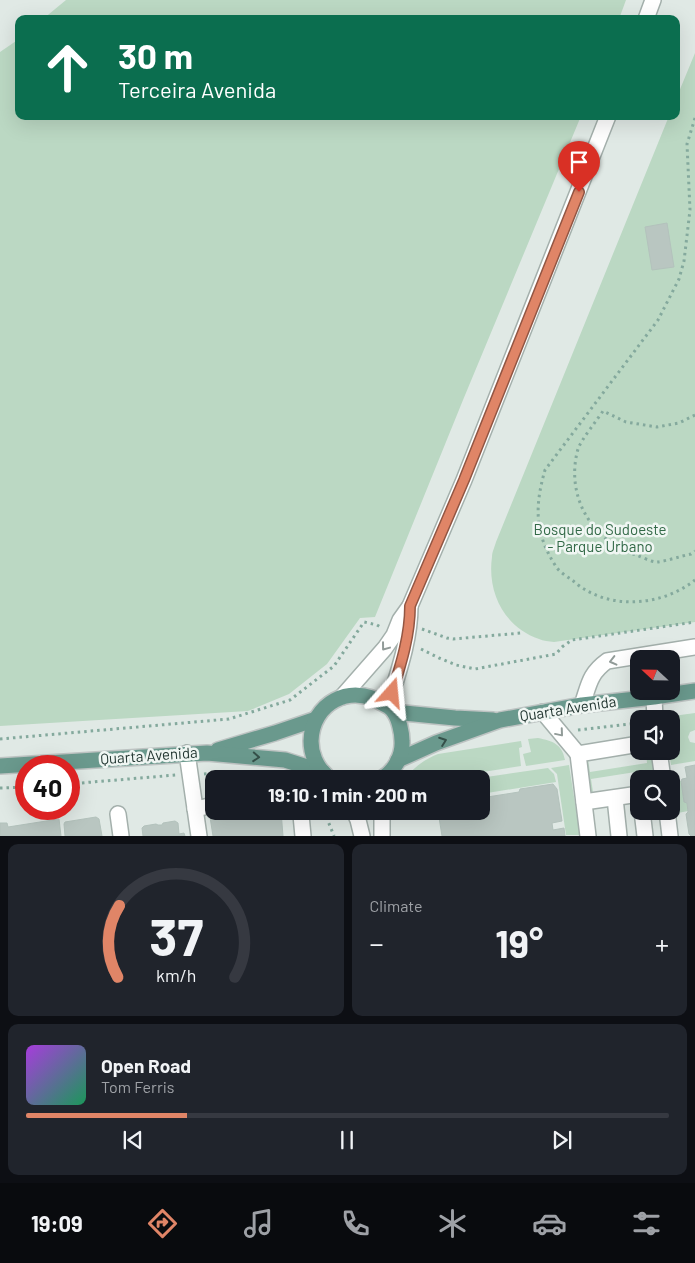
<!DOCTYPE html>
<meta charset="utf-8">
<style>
body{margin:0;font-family:Barlow,sans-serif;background:#20242c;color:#f1f3f6;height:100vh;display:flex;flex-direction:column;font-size:19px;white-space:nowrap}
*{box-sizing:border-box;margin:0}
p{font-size:16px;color:#9ea1a6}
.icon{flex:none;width:28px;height:28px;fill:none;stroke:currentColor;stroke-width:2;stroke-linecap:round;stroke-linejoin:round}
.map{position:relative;height:836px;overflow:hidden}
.side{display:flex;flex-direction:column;gap:8px;padding:8px;background:#0d0f14;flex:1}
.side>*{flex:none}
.hud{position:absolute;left:15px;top:15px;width:665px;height:105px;border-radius:10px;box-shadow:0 5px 20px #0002;background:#0b6e4f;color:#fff;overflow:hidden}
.needle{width:32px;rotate:292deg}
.tools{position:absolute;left:630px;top:650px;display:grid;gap:10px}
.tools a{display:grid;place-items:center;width:50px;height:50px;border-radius:10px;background:#171b24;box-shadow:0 5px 20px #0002;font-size:25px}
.speed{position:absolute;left:15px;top:755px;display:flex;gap:10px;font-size:25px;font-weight:700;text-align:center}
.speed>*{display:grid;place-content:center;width:65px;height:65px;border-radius:50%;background:#171b24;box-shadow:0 5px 20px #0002;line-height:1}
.speed .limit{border:8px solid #d22;background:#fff;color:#111}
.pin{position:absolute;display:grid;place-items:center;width:42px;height:42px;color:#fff;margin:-51px -21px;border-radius:50% 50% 50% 0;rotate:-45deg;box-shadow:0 0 5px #0007}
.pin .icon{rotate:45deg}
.me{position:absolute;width:55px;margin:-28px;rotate:18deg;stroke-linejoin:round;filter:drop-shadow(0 0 4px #0008)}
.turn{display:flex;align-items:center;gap:18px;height:105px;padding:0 20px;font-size:22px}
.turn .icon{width:65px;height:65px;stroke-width:2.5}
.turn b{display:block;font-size:35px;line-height:42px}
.big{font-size:38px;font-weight:700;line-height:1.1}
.side .widget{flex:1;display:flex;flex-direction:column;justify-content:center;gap:8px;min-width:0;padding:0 18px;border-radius:10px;background:#20242c}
.side .dial{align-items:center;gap:0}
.dial svg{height:130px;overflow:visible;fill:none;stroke:#363941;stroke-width:7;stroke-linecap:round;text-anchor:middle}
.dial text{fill:#f1f3f6;stroke:none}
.song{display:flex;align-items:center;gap:15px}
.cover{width:60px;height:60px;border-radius:8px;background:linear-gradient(135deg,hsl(280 70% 55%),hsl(150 70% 35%))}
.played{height:5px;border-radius:2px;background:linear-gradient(90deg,#e08567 25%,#363941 25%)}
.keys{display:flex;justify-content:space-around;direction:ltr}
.heat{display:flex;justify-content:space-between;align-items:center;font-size:28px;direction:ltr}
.side .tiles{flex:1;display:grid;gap:8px;grid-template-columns:1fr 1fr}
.widget:last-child{grid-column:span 2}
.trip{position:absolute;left:205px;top:770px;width:285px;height:50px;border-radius:10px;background:#171b24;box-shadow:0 5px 20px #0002;font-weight:700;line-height:50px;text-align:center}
.tabs{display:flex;height:80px;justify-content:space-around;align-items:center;background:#090b0e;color:#9ea1a6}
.tabs .icon{width:35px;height:35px}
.tabs .active{color:#e08567}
.tabs b{font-size:22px;color:#f1f3f6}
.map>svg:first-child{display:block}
.green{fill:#bbd8c3}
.building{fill:#b9c6c1;stroke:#b3c2bc}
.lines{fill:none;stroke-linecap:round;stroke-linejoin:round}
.minor-casing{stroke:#a4b0ac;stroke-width:18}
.major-casing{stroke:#bdc3c2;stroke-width:18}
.path{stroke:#84a99d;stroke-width:3;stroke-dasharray:2.5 4;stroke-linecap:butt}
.minor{stroke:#fff;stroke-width:15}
.major{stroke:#6a998d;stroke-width:15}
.oneway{stroke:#919b98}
.oneway2{stroke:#355049}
.route-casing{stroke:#925643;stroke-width:12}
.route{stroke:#e08567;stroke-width:9}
.labels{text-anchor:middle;stroke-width:5;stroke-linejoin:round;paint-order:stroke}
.park-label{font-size:15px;fill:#326947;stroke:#f0f6f3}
.street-label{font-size:15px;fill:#233732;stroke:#f0f6f3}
</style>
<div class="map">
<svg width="695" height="836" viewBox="0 0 695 836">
<rect width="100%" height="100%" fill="#e0e9e5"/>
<g class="green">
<path d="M66 0H626L619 19H43Z"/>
<path d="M19 39V116H581L463 400 375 617 360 618 327 664 289 694 248 711 0 726V52Z"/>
<path d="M695 53V622L554 642C549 641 543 641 539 639 504 627 487 592 492 557 492 552 495 546 496 542L669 116H676V99Z"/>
<path d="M695 713V730L690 732 688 737 690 742 695 743V761L671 765 669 751H671V737L676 736 673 716Z"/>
<path d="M538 738C553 741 562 744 565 760L526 766 523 754 531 752 528 739Z"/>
<path d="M521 741 522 747 519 748 521 766 438 779H405C414 767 425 759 438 754Z"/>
<path d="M646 751H650L653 755 655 776 650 779 648 770 591 779 593 792 588 791 584 761 588 759 590 772 647 763Z"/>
<path d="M569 765 580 835H566L557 774 551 768Z"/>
<path d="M548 768 554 774 556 782 481 794V779H473Z"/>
<path d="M681 781 684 802 687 803 688 811 678 813 672 782Z"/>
</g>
<g class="building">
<path d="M667 223 674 267 652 270 645 227Z"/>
<path d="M695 765V836H691L689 834 686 814 688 812 687 803 684 802 681 781 682 779 687 778 685 767Z"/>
<path d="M553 784 557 789 562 821 552 823 553 830 564 828 565 836H442L438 811H481V798L519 792 520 789Z"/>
<path d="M245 811H281L283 836H213L210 817Z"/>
<path d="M96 817 99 819 102 836H65L64 824 65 822Z"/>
<path d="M59 819 61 836H0V823H7L8 827Z"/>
<path d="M175 821 178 823 179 834 184 833 185 836H143L142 828 144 826 156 824 158 825H162L163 823Z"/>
</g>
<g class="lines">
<g class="minor-casing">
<g id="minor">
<path d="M646 19 653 0"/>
<path d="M342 697 385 648 394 635 400 620 410 606 464 480 608 116"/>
<path d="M654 697 655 719"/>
<path d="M582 705C589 685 589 674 607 661L695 647"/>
<path d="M388 706C398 673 410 640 410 606"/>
<path d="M543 712 578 754"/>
<path d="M659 751 663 779"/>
<path d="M187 753 199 836"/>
<path d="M615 798 619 836"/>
<path d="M584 802 639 794"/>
<path d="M195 809 214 805"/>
<path d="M297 811 301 815 303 836"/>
<path d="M354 811 358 820 362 836"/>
<path d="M382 811V836"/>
<path d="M642 811 645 836"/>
<path d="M667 811 670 836"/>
<path d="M118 814 121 836"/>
<path d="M588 836 578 754 639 744"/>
</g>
</g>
<g class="major-casing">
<g id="major">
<path d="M394 712 455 718 493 720"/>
<path d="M218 750 275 733 316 719"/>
<path d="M398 760 436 743 500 720 582 705 654 697 695 691"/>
<path d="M0 766 207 753 285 760 323 772"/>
<path d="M326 775C316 767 311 753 311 741 312 703 350 683 382 703 386 705 392 708 394 712 399 719 402 733 402 741 403 756 394 772 381 779"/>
</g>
</g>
<g class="path">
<path d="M695 118 687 144 690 210 684 261 679 279 658 320 545 470C535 505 534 532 555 565 558 571 566 576 572 580 576 583 580 587 584 589 618 610 665 604 695 580"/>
<path d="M695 415 679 423 657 427 626 422 603 411C597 420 581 440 578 449 565 495 591 541 636 555 642 557 651 562 657 562 667 561 681 556 691 554L695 551"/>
<path d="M422 629 447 638 453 639 521 633"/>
<path d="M421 649 439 658 456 665 475 669 556 654 562 647 572 640 695 622"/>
<path d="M578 730 639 723"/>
<path d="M0 739 229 719 290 700 334 666 364 622 377 625 382 628"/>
<path d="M204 774 228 772"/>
<path d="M69 784 176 775"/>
<path d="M0 788 26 787"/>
<path d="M324 811 334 836"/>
</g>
<use href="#minor" class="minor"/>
<use href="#major" class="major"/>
</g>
<defs><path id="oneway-chevron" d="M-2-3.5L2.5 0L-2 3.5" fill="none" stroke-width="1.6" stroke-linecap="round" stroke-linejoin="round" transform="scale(1.25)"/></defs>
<g class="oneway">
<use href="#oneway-chevron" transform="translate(385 647) rotate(127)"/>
<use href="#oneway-chevron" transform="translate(613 661) rotate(166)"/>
<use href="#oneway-chevron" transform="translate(560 733) rotate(50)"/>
</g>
<g class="oneway2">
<use href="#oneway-chevron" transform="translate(443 741) rotate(-20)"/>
<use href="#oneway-chevron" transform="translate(256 757) rotate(4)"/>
</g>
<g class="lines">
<g class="route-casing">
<path id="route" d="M392 693C401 664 410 636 410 606L464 480 579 192"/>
</g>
<use href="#route" class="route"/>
</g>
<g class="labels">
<g class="park-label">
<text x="600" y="535">Bosque do Sudoeste<tspan x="600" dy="17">- Parque Urbano</tspan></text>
</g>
<g class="street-label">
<text transform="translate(568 709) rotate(-9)" y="5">Quarta Avenida</text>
<text transform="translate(149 756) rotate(-4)" y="5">Quarta Avenida</text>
</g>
</g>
</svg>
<div class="tools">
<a><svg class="needle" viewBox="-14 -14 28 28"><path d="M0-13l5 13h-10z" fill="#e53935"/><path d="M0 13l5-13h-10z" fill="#9ea1a6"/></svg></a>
<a><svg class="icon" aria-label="sound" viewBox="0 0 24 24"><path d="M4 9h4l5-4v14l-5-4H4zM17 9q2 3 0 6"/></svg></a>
<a><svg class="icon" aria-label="search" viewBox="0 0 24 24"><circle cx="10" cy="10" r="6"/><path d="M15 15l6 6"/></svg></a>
</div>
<div class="speed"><div class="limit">40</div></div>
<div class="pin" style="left:579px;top:192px;background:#d93025"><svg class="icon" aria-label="arrive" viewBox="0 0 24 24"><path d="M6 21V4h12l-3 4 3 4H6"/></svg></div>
<svg class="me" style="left:392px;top:693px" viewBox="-20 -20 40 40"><path d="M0-17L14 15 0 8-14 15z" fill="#e08567" stroke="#fff" stroke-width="4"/></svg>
<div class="trip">19:10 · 1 min · 200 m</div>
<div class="hud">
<div class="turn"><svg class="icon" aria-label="ahead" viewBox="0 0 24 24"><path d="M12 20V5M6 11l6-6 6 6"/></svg><div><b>30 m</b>Terceira Avenida</div></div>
</div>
</div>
<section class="side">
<div class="tiles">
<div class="widget dial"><svg viewBox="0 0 100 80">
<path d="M14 69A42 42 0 1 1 86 69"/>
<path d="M14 69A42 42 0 0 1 15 25" stroke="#e08567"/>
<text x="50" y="56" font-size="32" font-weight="700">37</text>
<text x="50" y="72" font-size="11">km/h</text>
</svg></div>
<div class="widget"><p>Climate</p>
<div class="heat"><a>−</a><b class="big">19°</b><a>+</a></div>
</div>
<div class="widget">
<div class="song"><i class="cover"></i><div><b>Open Road</b><p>Tom Ferris</p></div></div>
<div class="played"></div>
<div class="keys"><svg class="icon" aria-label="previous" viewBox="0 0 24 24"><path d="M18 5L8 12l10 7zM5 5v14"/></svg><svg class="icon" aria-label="pause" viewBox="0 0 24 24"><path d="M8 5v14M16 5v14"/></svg><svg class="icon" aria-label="next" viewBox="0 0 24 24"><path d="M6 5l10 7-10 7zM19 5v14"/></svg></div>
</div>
</div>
</section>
<nav class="tabs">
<b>19:09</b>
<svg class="icon active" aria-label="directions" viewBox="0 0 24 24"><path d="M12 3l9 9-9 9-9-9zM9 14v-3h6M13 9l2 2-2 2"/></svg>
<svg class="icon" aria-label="music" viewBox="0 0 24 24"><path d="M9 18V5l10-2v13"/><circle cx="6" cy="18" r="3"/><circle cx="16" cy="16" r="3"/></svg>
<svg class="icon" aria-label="phone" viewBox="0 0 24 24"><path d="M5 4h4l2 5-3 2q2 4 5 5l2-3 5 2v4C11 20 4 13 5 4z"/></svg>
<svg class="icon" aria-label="climate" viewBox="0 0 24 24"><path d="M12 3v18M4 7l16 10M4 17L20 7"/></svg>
<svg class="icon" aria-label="car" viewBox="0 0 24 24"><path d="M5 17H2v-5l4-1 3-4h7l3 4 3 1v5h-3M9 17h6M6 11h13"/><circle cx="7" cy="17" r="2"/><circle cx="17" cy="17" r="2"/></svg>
<svg class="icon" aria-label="filters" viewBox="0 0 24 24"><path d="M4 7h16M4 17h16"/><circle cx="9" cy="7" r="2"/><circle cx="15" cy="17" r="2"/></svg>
</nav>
